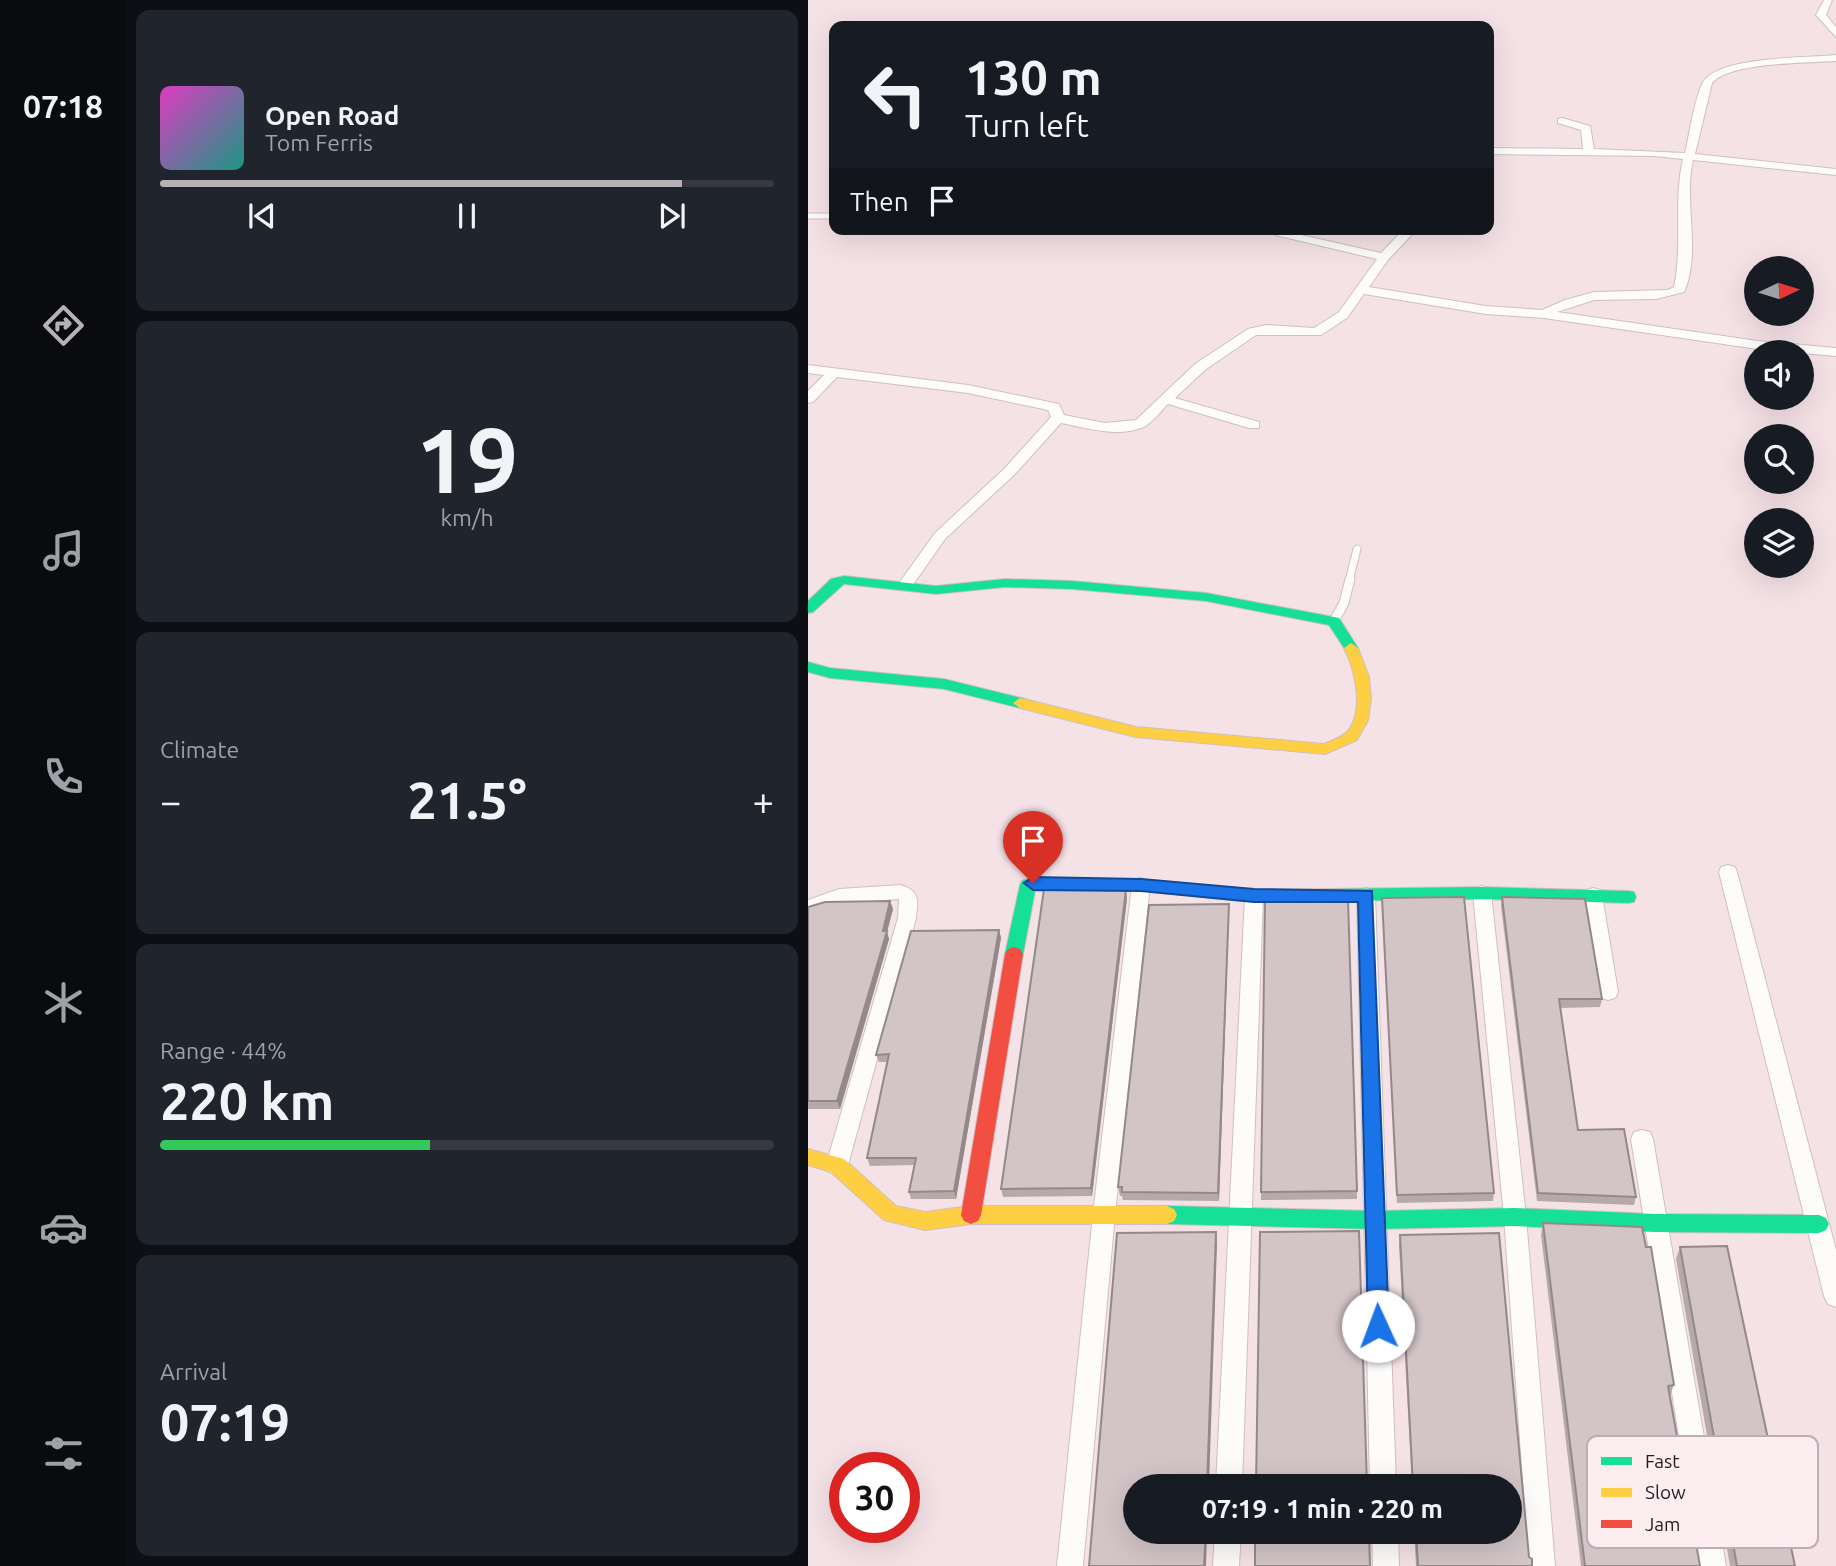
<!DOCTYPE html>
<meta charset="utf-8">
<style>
body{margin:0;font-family:Ubuntu,sans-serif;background:#20242c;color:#f1f3f6;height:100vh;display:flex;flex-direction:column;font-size:26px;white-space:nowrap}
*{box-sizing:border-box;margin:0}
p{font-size:23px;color:#9ea1a6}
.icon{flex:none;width:38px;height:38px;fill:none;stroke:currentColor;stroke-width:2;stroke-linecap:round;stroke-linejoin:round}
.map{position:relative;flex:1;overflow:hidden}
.details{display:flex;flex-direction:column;gap:10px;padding:10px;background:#0d0f14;width:682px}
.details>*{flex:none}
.top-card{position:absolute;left:21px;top:21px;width:665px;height:214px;border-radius:14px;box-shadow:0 7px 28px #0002;background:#171b24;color:#f1f3f6;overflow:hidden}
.needle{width:46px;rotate:86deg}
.fabs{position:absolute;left:936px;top:256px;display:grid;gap:14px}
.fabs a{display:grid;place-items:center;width:70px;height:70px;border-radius:50%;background:#171b24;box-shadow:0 7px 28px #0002;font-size:35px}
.speed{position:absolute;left:21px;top:1452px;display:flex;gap:14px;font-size:35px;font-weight:700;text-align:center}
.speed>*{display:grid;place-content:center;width:91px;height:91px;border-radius:50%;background:#171b24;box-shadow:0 7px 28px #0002;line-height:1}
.speed .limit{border:10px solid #d22;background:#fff;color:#111}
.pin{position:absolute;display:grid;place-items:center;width:60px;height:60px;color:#fff;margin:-72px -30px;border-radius:50% 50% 50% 0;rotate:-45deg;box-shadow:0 0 7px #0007}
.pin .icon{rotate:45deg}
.me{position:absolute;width:77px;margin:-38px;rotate:358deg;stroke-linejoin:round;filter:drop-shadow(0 0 5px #0008)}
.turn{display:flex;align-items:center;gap:24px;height:147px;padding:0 21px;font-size:32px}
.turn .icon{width:91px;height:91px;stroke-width:2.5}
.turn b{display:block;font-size:49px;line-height:60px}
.then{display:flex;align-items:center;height:66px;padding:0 21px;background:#0003;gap:14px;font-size:26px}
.big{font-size:52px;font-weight:700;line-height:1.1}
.details .tile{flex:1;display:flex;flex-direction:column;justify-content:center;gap:10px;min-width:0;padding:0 24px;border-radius:14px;background:#20242c}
.details .dial{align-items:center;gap:0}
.dial b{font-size:91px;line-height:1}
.song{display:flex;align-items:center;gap:21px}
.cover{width:84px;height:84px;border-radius:10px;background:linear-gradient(135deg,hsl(310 70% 55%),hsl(170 70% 35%))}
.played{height:7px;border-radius:4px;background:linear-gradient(90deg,#b6b1b4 85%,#363941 85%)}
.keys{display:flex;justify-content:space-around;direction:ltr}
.heat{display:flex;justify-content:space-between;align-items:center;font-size:38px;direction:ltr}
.charge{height:10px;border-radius:5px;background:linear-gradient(90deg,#34c759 44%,#363941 0)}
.trip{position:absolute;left:315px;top:1474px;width:399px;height:70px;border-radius:35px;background:#171b24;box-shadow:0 7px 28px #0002;font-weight:700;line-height:70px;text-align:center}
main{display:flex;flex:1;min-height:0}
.tab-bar{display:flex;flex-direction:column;width:126px;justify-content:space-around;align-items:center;background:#090b0e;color:#9ea1a6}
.tab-bar .icon{width:49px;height:49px}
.tab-bar .on{color:#b6b1b4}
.tab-bar b{font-size:32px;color:#f1f3f6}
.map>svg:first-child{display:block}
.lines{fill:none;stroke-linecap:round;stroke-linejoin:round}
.lane-far2-casing{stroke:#cebfc3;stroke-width:7}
.lane-far1-casing{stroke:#cebfc3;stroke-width:9}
.lane-casing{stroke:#cebfc3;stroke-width:11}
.street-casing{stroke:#cebfc3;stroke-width:2}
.fast-casing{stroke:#cebfc3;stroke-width:2}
.slow-casing{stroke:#cebfc3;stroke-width:2}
.jam-casing{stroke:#cebfc3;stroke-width:2}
.lane-far2{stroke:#fefbfb;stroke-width:5}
.lane-far1{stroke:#fefbfb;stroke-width:7}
.lane{stroke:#fefbfb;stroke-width:9}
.street{fill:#fefbfb;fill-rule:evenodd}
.fast{fill:#16e098;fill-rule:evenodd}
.slow{fill:#ffcf43;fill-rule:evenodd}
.jam{fill:#f24e42;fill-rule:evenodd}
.wall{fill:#b5a9ab}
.shaded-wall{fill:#93898b}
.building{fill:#d2c4c7;stroke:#93898b;stroke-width:2}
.route{fill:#1a73e8;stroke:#114b97;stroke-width:2}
.key{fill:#fcedf1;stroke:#bcaeb2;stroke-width:2}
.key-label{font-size:19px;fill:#271b1e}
</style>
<main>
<nav class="tab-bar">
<b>07:18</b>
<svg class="icon on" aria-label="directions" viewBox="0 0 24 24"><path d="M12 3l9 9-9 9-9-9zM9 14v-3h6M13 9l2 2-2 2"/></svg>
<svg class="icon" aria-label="music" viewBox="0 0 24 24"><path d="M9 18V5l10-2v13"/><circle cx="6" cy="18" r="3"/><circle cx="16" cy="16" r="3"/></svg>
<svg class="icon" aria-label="phone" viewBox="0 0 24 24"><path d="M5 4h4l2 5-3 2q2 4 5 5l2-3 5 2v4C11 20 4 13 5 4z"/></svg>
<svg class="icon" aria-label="climate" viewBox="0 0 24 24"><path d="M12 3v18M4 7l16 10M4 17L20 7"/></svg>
<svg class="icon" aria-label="car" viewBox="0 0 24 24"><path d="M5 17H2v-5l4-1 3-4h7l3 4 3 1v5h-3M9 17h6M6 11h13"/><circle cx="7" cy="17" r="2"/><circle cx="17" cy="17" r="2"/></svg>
<svg class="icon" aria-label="filters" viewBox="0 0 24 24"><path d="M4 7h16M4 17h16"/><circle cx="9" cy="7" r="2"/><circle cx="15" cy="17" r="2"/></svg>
</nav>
<section class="details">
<div class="tile">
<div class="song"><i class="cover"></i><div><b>Open Road</b><p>Tom Ferris</p></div></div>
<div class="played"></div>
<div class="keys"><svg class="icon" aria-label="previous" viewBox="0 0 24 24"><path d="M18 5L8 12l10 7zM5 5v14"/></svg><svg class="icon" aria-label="pause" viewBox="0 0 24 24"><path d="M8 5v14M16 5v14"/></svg><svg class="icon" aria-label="next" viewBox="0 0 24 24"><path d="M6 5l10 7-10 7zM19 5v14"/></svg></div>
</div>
<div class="tile dial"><b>19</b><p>km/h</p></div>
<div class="tile"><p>Climate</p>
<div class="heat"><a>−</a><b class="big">21.5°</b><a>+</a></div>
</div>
<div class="tile"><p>Range · 44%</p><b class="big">220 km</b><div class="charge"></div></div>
<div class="tile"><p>Arrival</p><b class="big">07:19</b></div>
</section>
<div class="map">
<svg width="1028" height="1566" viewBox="0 0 1028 1566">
<rect width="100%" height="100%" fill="#f5e2e6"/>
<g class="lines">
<g class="lane-far2-casing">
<path id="lane-far2" d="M0 216H26"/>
</g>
<g class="lane-far1-casing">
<path id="lane-far1" d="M541 581 549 549"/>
</g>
<g class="lane-casing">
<path id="lane" d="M526 621 536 603 542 579"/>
</g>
<g class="street-casing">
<g id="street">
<path d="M1016 0H1024L1018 15 1028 27V37L1008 15Z"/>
<path d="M1028 55V61C999 63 921 62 904 83L887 154 1028 169V175L885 160C875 202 894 252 876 292L848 299 786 300 749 312 950 341 1028 348V356L950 349 736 318 678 314 556 294 539 318 513 335H448L397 370 367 398 451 422V428H441L360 404C353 411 345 422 336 427 310 438 279 428 253 423L207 474 137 539 102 589 97 591 89 586 127 533 197 468 243 417 240 410 160 393 29 377 5 402 0 403V391L16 375 0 373V365L160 385 251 404 256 415 297 423 328 420 387 364 440 329 458 325 506 328 531 312 569 259 467 235 465 233 471 230 573 253 596 229H609L580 260 561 287 678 306 734 310 757 300 786 292 860 290 866 287C875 245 865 201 875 159L846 156 681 154V148L775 149 773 130 750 123V119L754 118 782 126 786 149 877 153C882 131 885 105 894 84 906 56 999 58 1028 55Z"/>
<path d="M920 865 927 867 929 872 1028 1250V1307L1020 1304 1016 1296 911 872 913 867Z"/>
<path d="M333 878 340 880 342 885 307 1214 275 1566H249L285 1214 324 885 326 880Z"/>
<path d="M93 885C112 891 110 900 108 918L40 1165 37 1172 29 1174 21 1172 18 1165 90 918 91 899 32 903 0 914V900L31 889Z"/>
<path d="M674 886 681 888 683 893 718 1217 747 1566H721L696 1217 665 893 667 888Z"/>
<path d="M558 888 565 890 567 895 588 1486H562L549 895 551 890Z"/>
<path d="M785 888 792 890 794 895 810 992 807 998 800 1000 793 998 790 992 776 895 778 890Z"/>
<path d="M446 889 453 891 455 896 434 1486H408L437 896 439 891Z"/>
<path d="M834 1130 842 1132 845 1139 918 1566H892L823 1139 826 1132Z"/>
<path d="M407 1531H433L431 1566H405Z"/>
<path d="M564 1531H590L591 1566H565Z"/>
</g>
</g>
<g class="fast-casing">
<g id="fast">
<path d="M36 576 128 586 197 579 264 581 398 593 531 618 550 648 543 653 538 651 521 625 398 601 264 589 197 587 128 594 36 584 5 612 0 613V601L23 579Z"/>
<path d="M0 662 22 668 136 679 217 699 219 703 212 708 136 689 22 678 0 672Z"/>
<path d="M220 879H333L446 890 674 887 820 891 826 892 828 897 826 902 820 903 674 899 446 902 333 891H227L215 954 212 959 206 961 200 959 197 954 212 885 214 881Z"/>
<path d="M359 1206 567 1211 707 1208 847 1214 1011 1215 1018 1218 1021 1224 1018 1230 1011 1233 847 1232 707 1226 567 1229 359 1224 352 1221 349 1215 352 1209Z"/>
</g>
</g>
<g class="slow-casing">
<g id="slow">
<path d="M543 643 550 648 561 677 563 699 560 720 549 740 517 754 328 737 212 708 205 703 212 698 328 727 516 744C524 741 535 737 541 730 556 708 547 669 536 648Z"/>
<path d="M0 1149 36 1159 88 1206 117 1212 163 1206H359L366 1209 369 1215 366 1221 359 1224H163L117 1230 76 1220 23 1172 0 1165Z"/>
</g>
</g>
<g class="jam-casing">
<path id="jam" d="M206 947 212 949 215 954 173 1215 170 1221 163 1224 156 1221 153 1215 197 954 200 949Z"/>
</g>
<use href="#lane-far2" class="lane-far2"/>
<use href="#lane-far1" class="lane-far1"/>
<use href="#lane" class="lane"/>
<use href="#street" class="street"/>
<use href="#fast" class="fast"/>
<use href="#slow" class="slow"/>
<use href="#jam" class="jam"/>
</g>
<g class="wall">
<path d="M694 897 794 999 792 1007 752 1008 770 1130 828 1197 826 1205 729 1201 693 906Z"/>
<path d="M319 898 284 1196 195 1197 193 1189Z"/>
<path d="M574 898 686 1193 685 1201 589 1203Z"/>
<path d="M82 901 85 909 79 932 81 939 32 1109H0V907Z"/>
<path d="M421 913 411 1201 315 1200 314 1196H312L310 1187Z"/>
<path d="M191 930 193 938 148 1199H103L101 1192 106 1165 62 1166 59 1158 80 1062H71L68 1055Z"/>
<path d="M549 1191V1199L453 1200V1192Z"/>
<path d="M735 1223 866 1385 862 1395 892 1566H773L733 1235Z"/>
<path d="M691 1233 721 1557 724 1559V1566H608L606 1531H702V1486H604L591 1246 592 1235Z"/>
<path d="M872 1247 987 1566H922L868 1259Z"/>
</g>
<g class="shaded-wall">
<path d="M318 889 319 898 284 1196 283 1188Z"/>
<path d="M82 901 85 909 79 932 81 939 32 1109 29 1101Z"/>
<path d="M421 904V913L411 1201 410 1193Z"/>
<path d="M191 930 193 938 148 1199 146 1191Z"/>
<path d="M408 1232 409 1244 401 1486H399Z"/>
<path d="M398 1531H399L398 1566H396Z"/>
</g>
<g class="building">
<path d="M236 889H318L283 1188 193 1189Z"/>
<path d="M656 897 686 1193 589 1195 574 898Z"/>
<path d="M694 897 777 899 794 999H751L770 1130 816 1129 828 1197 730 1193Z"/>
<path d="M540 899 549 1191 453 1192 457 900Z"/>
<path d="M82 901 75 931H79L29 1101H0V907L17 902Z"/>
<path d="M421 904 410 1193 314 1192V1187H310L341 905Z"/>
<path d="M191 930 146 1191 101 1192 108 1158H59L81 1054 68 1055 103 931Z"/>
<path d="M735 1223 834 1227 838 1247H843L866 1385 860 1386 892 1566H777Z"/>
<path d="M551 1231 559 1486H448L452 1232Z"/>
<path d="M408 1232 399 1486H327V1531H398L396 1566H281L309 1233Z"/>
<path d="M691 1233 721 1557 724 1559V1566H610L608 1531H702V1486H605L592 1235Z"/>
<path d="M919 1246 987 1566H929L872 1247Z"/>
<path d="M447 1531H561L562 1566H447Z"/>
</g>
<path class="route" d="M225 877 333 879 446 889 564 891 581 1326 578 1334 570 1337 563 1334 560 1326 550 902H446L333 891 225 890 216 883Z"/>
<rect x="779" y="1436" width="231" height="112" rx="10" class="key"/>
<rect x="793" y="1457" width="31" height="8" fill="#16e098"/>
<rect x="793" y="1488" width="31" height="9" fill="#ffcf43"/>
<rect x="793" y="1520" width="31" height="8" fill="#f24e42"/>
<g class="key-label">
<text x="837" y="1468">Fast</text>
<text x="837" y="1499">Slow</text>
<text x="837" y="1531">Jam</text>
</g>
</svg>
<div class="fabs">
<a><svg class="needle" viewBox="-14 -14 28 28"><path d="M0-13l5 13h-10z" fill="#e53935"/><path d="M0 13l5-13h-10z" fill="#9ea1a6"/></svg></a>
<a><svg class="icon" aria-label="sound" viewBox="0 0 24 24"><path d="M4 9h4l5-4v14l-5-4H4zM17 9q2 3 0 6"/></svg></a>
<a><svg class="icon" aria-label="search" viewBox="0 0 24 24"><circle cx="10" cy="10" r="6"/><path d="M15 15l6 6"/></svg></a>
<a><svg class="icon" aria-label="layers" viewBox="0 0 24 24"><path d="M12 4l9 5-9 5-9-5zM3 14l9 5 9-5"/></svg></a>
</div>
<div class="speed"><div class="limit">30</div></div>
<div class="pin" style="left:225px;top:883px;background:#d93025"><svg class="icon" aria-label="arrive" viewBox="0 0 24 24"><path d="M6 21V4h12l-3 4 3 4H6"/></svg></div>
<svg class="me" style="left:570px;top:1326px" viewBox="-20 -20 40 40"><circle r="19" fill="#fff"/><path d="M0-13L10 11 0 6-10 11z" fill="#1a73e8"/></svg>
<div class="trip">07:19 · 1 min · 220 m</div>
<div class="top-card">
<div class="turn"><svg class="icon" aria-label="left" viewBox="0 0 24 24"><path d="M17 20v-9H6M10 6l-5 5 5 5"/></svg><div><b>130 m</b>Turn left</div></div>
<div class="then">Then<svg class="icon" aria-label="arrive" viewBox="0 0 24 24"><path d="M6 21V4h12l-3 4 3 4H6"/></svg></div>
</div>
</div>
</main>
